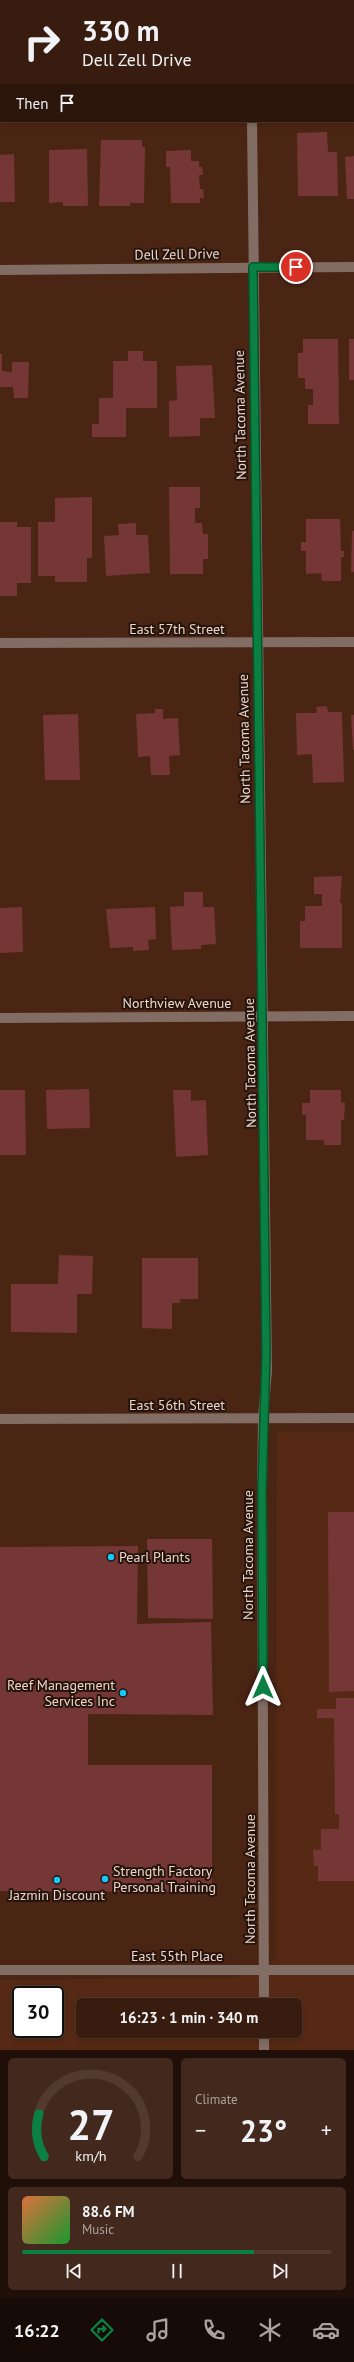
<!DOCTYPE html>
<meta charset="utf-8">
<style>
body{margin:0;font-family:"PT Sans",sans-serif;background:#43291d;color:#f1f3f6;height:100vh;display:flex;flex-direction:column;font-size:15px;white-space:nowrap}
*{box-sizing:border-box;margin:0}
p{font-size:13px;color:#aba19e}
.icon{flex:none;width:22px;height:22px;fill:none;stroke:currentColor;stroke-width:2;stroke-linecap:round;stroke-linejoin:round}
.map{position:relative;height:2050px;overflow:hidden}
.side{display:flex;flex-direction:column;gap:8px;padding:8px;background:#1f0f08;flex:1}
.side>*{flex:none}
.guide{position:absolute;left:0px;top:0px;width:354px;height:122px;box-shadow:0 2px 6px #0003,0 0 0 1px #523a2f;background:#381c0f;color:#f1f3f6;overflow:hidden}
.speed{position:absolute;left:12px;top:1986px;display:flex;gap:8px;font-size:20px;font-weight:700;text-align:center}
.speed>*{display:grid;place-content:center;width:52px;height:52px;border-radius:50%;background:#381c0f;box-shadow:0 2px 6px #0003,0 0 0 1px #523a2f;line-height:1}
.speed .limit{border:2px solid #111;border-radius:6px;background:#fff;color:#111}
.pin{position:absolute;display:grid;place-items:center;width:34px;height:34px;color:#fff;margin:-17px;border:2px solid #fff;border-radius:50%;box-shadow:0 1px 4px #0007}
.me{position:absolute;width:44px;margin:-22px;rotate:0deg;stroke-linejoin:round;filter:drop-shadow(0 0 3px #0008)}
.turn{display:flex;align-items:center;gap:14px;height:84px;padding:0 16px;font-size:18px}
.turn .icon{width:52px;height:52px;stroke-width:2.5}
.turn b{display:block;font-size:28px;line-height:34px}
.then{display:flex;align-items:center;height:38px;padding:0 16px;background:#0003;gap:8px;font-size:15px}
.big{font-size:30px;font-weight:700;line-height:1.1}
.side .card{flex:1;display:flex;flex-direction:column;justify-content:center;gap:6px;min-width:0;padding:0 14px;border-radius:6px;background:#43291d}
.side .dial{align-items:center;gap:0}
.dial svg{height:104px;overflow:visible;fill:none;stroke:#523a2f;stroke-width:7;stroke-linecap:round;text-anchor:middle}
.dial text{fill:#f1f3f6;stroke:none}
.song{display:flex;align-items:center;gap:12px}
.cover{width:48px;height:48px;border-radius:6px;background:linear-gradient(135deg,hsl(20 70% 55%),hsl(130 70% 35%))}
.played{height:4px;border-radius:2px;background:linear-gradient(90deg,#0b8043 75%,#523a2f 75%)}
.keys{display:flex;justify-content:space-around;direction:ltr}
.heat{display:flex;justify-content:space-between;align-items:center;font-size:22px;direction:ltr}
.side .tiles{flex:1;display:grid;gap:8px;grid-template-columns:1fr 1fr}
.card:last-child{grid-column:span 2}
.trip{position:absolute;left:76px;top:1998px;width:226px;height:40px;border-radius:6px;background:#381c0f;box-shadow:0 2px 6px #0003,0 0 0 1px #523a2f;font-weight:700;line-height:40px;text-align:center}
.tabs{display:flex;height:64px;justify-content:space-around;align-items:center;background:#160b06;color:#aba19e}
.tabs .icon{width:28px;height:28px}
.tabs .current{color:#0b8043}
.tabs b{font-size:18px;color:#f1f3f6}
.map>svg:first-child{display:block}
.built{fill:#562914;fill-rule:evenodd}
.building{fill:#743735}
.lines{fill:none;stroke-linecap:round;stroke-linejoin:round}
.minor{stroke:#826d65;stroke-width:10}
.route-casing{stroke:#07532c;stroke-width:10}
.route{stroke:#0b8043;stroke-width:7}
.poi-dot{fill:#13cafb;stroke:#25140c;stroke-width:1.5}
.labels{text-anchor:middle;stroke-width:4;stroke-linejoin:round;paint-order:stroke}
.street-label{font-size:14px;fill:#eed4ca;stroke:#25140c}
.poi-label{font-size:14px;fill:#eed4ca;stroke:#25140c;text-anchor:start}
</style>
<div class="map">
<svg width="354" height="2050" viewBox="0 0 354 2050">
<rect width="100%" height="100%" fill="#4b2514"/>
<path class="built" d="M277 1432H354V2050H0V1980L235 1978 276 1960ZM21 1995H55V2029H21ZM83 2005H295V2031H83Z"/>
<g class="building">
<path d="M327 132 328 152H337L338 196H298L297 133Z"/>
<path d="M101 140H142V147H145L144 203H130V206H99Z"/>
<path d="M87 149 88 206H63V202L49 203V150Z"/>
<path d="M191 150V161H199V167H202L203 175H199L200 189H203L204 198H200V203H171L170 167H166V151Z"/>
<path d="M14 154 15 202H0V155Z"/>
<path d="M354 156V199H347L345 157Z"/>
<path d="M303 339H338L339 424H308V405H313V389H305V378H298V353H303Z"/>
<rect x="349" y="339" width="5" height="41"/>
<path d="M128 351H143V361H157V408H126V437H92V424H99V398H113V361H128Z"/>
<path d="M0 354H2V371L12 372V362H29L28 398H14L13 387H0Z"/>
<path d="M212 365 215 418H200V436L169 437V401L177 400 176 366Z"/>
<path d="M169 487H200V508H195V523H202L203 534H208V559H203V574H170Z"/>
<path d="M92 497V558H87V582H55V576H38V522H55V498Z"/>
<path d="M306 519H340L341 551H344V557H341V581H322L321 573 306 574V551H301V542H306Z"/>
<path d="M0 522H17V527H31V583H17V596H0Z"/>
<path d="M136 523V535H148L150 573 106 576 104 536 119 535 118 524Z"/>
<path d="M352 531H354V572H351Z"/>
<path d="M327 706 328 712H342L344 782 313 783 312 754 297 755 296 713H317L316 707Z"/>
<path d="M155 709H163V719L178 718 180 755 169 756 170 775H151L150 756 138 757 136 714 155 713Z"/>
<path d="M78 714 80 780H45L43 715Z"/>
<path d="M351 715H354V750H353Z"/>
<path d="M342 876 340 903H342V948H300V921H305V906H322V894H314V877Z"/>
<path d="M184 892H203V907H214L216 944 201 945V949L172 950 170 907 184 906Z"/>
<path d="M22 907 23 952 0 953V908Z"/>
<path d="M155 907 156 939 148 940 149 950 133 951V947L110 948 106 909Z"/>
<path d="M89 1089 90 1128 47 1129 46 1090Z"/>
<path d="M0 1090H25L26 1155H0Z"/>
<path d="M173 1090H191V1101L206 1100 208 1155 176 1157Z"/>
<path d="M310 1090H341V1102L345 1103 344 1120H341V1145H324V1140H306V1115H302V1103H310Z"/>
<path d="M59 1255 93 1256 92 1294H77V1333L11 1332V1284H58Z"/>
<path d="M142 1258H198V1299H180V1303H172V1329L142 1328Z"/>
<path d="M328 1512H354V1691L329 1692Z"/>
<path d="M147 1539H212L213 1619 148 1618Z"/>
<path d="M138 1546 137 1624 211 1622 213 1715 88 1714V1765H212V1892L0 1891V1547Z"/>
<path d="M336 1698H354V1881H318V1866H314L313 1850H321V1829H339V1814H335L334 1718H317V1709H336Z"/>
</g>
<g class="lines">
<g class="minor">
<path d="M252 0V1"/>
<path d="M252 121 267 1371 263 1418 262 1489 264 2005"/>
<path d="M0 270 354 267"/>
<path d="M0 643 354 642"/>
<path d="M0 1018 354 1016"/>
<path d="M0 1419 354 1418"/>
<path d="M0 1970H354"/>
<path d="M264 2031V2050"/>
</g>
</g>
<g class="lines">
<g class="route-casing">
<path id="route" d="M263 1687 262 1489 266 1355 253 267H296"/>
</g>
<use href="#route" class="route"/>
</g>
<g class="poi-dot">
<circle cx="111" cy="1557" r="4"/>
<circle cx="123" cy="1693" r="4"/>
<circle cx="105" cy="1879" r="4"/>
<circle cx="57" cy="1880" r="4"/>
</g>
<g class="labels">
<g class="street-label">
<text transform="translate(177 254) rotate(-1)" y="5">Dell Zell Drive</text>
<text transform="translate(240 415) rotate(-91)" y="5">North Tacoma Avenue</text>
<text x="177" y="634">East 57th Street</text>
<text transform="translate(244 739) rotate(-91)" y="5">North Tacoma Avenue</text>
<text x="177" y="1008">Northview Avenue</text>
<text transform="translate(250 1063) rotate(-91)" y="5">North Tacoma Avenue</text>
<text x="177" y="1410">East 56th Street</text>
<text transform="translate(248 1555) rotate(-90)" y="5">North Tacoma Avenue</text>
<text transform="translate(250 1879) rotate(-90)" y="5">North Tacoma Avenue</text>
<text x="177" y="1961">East 55th Place</text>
</g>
<g class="poi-label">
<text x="119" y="1562">Pearl Plants</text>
<text x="115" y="1690" text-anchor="end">Reef Management<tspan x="115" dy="16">Services Inc</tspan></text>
<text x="113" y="1876">Strength Factory<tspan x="113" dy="16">Personal Training</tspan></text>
<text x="57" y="1900" text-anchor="middle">Jazmin Discount</text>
</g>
</g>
</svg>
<div class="speed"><div class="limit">30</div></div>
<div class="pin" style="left:296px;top:267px;background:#d93025"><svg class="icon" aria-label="arrive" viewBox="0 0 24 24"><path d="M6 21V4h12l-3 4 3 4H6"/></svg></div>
<svg class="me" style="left:263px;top:1687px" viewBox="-20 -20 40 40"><path d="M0-17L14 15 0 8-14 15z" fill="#0b8043" stroke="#fff" stroke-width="4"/></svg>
<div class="trip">16:23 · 1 min · 340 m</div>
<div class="guide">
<div class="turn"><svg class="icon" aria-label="right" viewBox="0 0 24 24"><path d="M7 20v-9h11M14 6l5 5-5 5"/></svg><div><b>330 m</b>Dell Zell Drive</div></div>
<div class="then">Then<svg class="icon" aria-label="arrive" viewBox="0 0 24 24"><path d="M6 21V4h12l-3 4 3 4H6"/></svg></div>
</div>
</div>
<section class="side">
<div class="tiles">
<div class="card dial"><svg viewBox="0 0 100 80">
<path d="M14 69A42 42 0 1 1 86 69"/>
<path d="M14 69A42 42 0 0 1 10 36" stroke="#0b8043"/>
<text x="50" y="56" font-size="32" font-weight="700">27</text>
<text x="50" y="72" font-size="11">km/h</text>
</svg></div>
<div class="card"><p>Climate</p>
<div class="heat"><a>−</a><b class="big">23°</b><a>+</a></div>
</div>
<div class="card">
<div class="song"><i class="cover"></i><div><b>88.6 FM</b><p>Music</p></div></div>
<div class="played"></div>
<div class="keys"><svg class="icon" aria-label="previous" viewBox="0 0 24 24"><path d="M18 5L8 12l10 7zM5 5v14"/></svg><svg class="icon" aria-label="pause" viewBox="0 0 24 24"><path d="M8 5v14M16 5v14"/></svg><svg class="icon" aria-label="next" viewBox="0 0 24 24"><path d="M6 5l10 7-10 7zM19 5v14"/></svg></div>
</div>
</div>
</section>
<nav class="tabs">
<b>16:22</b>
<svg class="icon current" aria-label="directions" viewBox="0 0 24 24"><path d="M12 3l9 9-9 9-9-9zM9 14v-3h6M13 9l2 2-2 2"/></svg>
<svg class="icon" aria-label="music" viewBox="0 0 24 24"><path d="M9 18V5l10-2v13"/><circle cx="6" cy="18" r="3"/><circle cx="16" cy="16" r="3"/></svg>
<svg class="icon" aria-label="phone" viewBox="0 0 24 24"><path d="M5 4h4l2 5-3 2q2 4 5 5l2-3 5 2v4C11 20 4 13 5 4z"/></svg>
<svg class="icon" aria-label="climate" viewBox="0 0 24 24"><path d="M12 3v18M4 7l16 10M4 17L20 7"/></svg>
<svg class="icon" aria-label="car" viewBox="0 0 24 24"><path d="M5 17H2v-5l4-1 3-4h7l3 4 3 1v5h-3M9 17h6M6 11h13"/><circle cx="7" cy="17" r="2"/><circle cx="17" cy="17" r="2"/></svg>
</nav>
